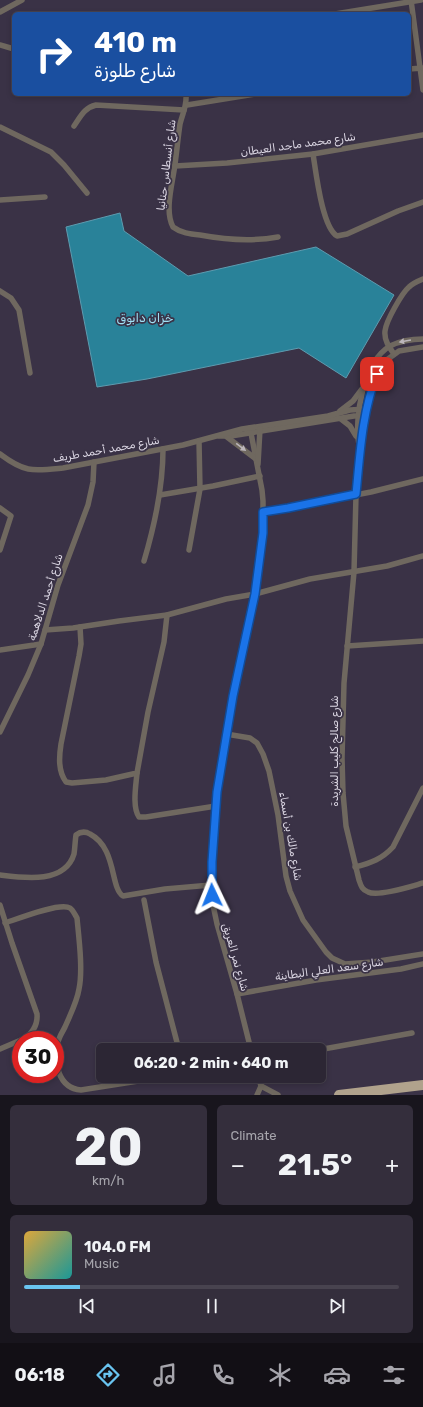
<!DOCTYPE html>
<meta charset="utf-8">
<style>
body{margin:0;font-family:Rubik,"Noto Sans Arabic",sans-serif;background:#342e3c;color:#f1f3f6;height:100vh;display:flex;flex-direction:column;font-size:15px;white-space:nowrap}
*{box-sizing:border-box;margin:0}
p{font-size:13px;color:#a6a5ac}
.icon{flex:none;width:22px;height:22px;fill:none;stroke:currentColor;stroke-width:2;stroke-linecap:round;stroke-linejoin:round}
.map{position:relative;height:1095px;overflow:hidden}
.side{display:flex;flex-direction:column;gap:10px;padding:10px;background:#18151d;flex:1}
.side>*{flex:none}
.banner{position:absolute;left:12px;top:12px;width:399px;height:84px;border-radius:6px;box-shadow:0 2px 6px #0003,0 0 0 1px #48434f;background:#1a4fa0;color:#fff;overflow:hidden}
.speed{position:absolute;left:12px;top:1031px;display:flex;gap:8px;font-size:20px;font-weight:700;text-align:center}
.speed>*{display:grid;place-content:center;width:52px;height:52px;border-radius:50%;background:#2c2634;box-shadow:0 2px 6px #0003,0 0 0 1px #48434f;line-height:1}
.speed .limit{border:6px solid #d22;background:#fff;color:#111}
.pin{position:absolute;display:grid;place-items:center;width:34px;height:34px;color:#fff;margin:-17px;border-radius:8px;box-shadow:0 2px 6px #0006}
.me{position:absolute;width:44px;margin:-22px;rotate:358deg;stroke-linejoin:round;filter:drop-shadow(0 0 3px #0008)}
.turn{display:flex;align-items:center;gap:14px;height:84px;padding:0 16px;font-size:18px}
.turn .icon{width:52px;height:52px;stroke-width:2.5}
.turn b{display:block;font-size:28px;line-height:34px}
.big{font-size:30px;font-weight:700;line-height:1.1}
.side .tile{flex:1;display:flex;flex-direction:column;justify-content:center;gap:6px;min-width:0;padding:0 14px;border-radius:6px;background:#342e3c}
.side .dial{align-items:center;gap:0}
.dial b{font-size:52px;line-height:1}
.song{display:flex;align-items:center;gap:12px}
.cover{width:48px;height:48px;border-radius:6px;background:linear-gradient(135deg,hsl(40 70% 55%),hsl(180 70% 35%))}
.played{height:4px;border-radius:2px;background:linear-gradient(90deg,#69c4f0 15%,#48434f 15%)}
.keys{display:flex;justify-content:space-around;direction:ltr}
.heat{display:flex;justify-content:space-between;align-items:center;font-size:22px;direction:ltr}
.side .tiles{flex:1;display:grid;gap:10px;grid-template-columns:1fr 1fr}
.tile:last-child{grid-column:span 2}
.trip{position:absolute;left:96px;top:1043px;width:230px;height:40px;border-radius:6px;background:#2c2634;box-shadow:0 2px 6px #0003,0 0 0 1px #48434f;font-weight:700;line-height:40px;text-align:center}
.tab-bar{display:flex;height:64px;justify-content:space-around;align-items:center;background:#120f15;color:#a6a5ac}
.tab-bar .icon{width:28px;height:28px}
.tab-bar .current{color:#69c4f0}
.tab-bar b{font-size:18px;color:#f1f3f6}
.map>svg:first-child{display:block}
.water{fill:#298299;stroke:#5e9baf}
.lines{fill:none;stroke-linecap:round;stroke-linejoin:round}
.minor{stroke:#6f685f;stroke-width:5.5}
.trunk{stroke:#b0a28c;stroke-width:10}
.oneway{fill:#bbb5bb}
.route-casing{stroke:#114b97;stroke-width:10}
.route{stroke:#1a73e8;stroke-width:7}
.labels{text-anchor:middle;stroke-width:3.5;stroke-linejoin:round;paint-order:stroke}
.street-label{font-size:11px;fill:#dbd6e3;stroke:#3a3246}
.water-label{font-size:12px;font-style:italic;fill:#a0e1f5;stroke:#3a3246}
</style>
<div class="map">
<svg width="423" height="1095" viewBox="0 0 423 1095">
<rect width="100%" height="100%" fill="#3a3246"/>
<path class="water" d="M120 213 124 231 188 276 316 247 394 295 346 378 299 348 147 379 97 387 66 227Z"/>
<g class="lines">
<g class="minor">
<path d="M411 0 423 90"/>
<path d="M0 12 22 0"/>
<path d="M335 14 421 0"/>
<path d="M0 45 14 49"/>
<path d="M409 69 423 68"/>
<path d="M186 94C187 106 183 112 180 124 178 137 177 150 175 164 173 182 164 210 173 227 181 233 190 234 200 235 227 240 251 242 278 237"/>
<path d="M187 105 255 94"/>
<path d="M74 126C81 116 84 108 96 105L184 110"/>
<path d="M0 127 51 152 64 165 87 193"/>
<path d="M313 154C316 172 322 227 337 236L347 234 398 211 423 202"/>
<path d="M175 166 227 163 313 154 423 135"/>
<path d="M0 200 45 197"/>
<path d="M0 291 11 298 19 310 30 373"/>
<path d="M423 347 399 351 388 359 380 368 370 395 360 450 356 495 354 572 344 683 342 758 343 793 346 826 359 880C361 886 362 890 368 892 378 897 412 886 423 883"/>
<path d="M394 354C389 347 384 340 385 331 386 321 402 293 409 287 413 283 418 281 423 279"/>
<path d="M340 411 353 401 362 389"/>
<path d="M341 419 350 426 356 436"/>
<path d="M250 428 262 490 263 501V533L255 594 233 696 221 763 214 827 211 885 213 905 217 924 237 994 251 1050"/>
<path d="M219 436H231L354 416H365"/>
<path d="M227 437 256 459"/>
<path d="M359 445C354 418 363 362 390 346 400 341 412 339 423 339"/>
<path d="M0 454C25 473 33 471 63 468L183 445 242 429 328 416 350 410 367 409"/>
<path d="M258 464 260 429"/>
<path d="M160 495 213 486 260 476"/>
<path d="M0 508 11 516 0 550"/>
<path d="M263 512 288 508 371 492 423 479"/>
<path d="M189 550 200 489 199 441"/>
<path d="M144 561C155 524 163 488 163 449"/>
<path d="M80 627 81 644 79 656 61 744C59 757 58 771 66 782L72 783 106 780 137 773 148 712 164 642 167 615"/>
<path d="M45 630 73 628 119 621 167 615 226 599 255 594 310 579 387 566 423 556"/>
<path d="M347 646 423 641"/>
<path d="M0 650 41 644"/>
<path d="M0 732 28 675 41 644 58 585 88 505 93 482 94 462"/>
<path d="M226 734 250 738 257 743 263 754 269 771 278 815 286 876 290 891 303 920 326 952 332 958 345 964 373 962 423 954"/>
<path d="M137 773C136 785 132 807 139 817H146L216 806"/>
<path d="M355 867C371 863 382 859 393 847L423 788"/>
<path d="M0 875C24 878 65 884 74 854 75 848 75 841 76 835 80 832 85 831 90 834 117 848 110 888 123 896L165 889 211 885"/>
<path d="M144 900 156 962 179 1050"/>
<path d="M0 905 12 943 37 1014C38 1026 32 1034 22 1040"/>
<path d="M5 923C17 919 60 902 70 908 73 910 75 915 77 918 79 939 83 970 79 989 77 1002 70 1015 65 1027 62 1032 59 1038 57 1044 54 1063 58 1088 81 1090L170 1076"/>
<path d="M237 994 316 980 401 969 423 964"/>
<path d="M0 1049 21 1040"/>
<path d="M318 1050 412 1033"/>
<path d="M261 1086 278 1095"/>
<path d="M257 1095 261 1086 258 1076"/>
</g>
<path class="trunk" d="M339 1095 423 1085"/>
</g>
<defs><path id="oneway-solid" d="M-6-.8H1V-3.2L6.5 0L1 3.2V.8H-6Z"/></defs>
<g class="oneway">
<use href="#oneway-solid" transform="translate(405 341) rotate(170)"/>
<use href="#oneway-solid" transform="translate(241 447) rotate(37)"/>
</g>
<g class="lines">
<g class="route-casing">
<path id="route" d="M212 895V862L217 792 233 696 255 594 263 533V512L288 508 356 494C360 454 362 412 377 374"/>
</g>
<use href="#route" class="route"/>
</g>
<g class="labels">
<g class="street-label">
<text transform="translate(298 144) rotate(-8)" y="4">شارع محمد ماجد العيطان</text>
<text transform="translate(166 165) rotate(-83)" y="4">شارع أنسطاس حنانيا</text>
<text transform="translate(106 449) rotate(-10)" y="4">شارع محمد أحمد طريف</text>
<text transform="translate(45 597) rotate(-72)" y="4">شارع أحمد الدلاهمة</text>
<text transform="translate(334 751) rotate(-90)" y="4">شارع صالح كليب الشريدة</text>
<text transform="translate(291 836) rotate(80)" y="4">شارع مالك بن أسماء</text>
<text transform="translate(236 957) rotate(74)" y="4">شارع نمر العريق</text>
<text transform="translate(329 969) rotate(-8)" y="4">شارع سعد العلي البطاينة</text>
</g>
<g class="water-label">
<text x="145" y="322">خزان دابوق</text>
</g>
</g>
</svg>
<div class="speed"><div class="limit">30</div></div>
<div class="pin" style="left:377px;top:374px;background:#d93025"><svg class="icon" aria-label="arrive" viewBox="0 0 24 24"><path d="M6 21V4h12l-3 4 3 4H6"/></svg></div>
<svg class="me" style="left:212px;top:895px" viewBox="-20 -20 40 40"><path d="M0-17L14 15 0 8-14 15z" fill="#1a73e8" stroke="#fff" stroke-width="4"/></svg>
<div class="trip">06:20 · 2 min · 640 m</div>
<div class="banner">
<div class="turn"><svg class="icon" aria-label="right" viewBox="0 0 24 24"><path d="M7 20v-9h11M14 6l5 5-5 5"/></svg><div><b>410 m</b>شارع طلوزة</div></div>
</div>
</div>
<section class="side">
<div class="tiles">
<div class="tile dial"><b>20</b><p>km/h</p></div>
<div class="tile"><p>Climate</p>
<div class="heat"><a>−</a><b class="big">21.5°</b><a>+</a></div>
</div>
<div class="tile">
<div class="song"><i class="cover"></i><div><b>104.0 FM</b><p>Music</p></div></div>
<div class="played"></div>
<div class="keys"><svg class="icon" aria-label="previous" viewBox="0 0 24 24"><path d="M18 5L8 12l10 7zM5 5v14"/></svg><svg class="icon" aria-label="pause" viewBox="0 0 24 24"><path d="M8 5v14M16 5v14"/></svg><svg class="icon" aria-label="next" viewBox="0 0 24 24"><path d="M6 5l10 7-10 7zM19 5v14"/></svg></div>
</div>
</div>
</section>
<nav class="tab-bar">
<b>06:18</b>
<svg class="icon current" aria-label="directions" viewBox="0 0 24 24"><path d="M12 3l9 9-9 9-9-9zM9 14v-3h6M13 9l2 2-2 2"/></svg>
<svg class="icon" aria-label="music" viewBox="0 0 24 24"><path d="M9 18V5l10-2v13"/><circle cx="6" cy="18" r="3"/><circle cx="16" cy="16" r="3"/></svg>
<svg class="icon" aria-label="phone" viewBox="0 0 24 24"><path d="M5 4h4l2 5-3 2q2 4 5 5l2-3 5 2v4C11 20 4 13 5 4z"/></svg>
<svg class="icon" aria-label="climate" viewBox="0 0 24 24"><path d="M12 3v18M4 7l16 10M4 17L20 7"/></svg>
<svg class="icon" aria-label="car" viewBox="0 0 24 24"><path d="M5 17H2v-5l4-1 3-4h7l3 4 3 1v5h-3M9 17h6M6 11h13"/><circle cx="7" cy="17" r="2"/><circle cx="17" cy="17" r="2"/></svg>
<svg class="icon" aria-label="filters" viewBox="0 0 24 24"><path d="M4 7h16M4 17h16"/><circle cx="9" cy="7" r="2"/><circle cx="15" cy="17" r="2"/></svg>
</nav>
